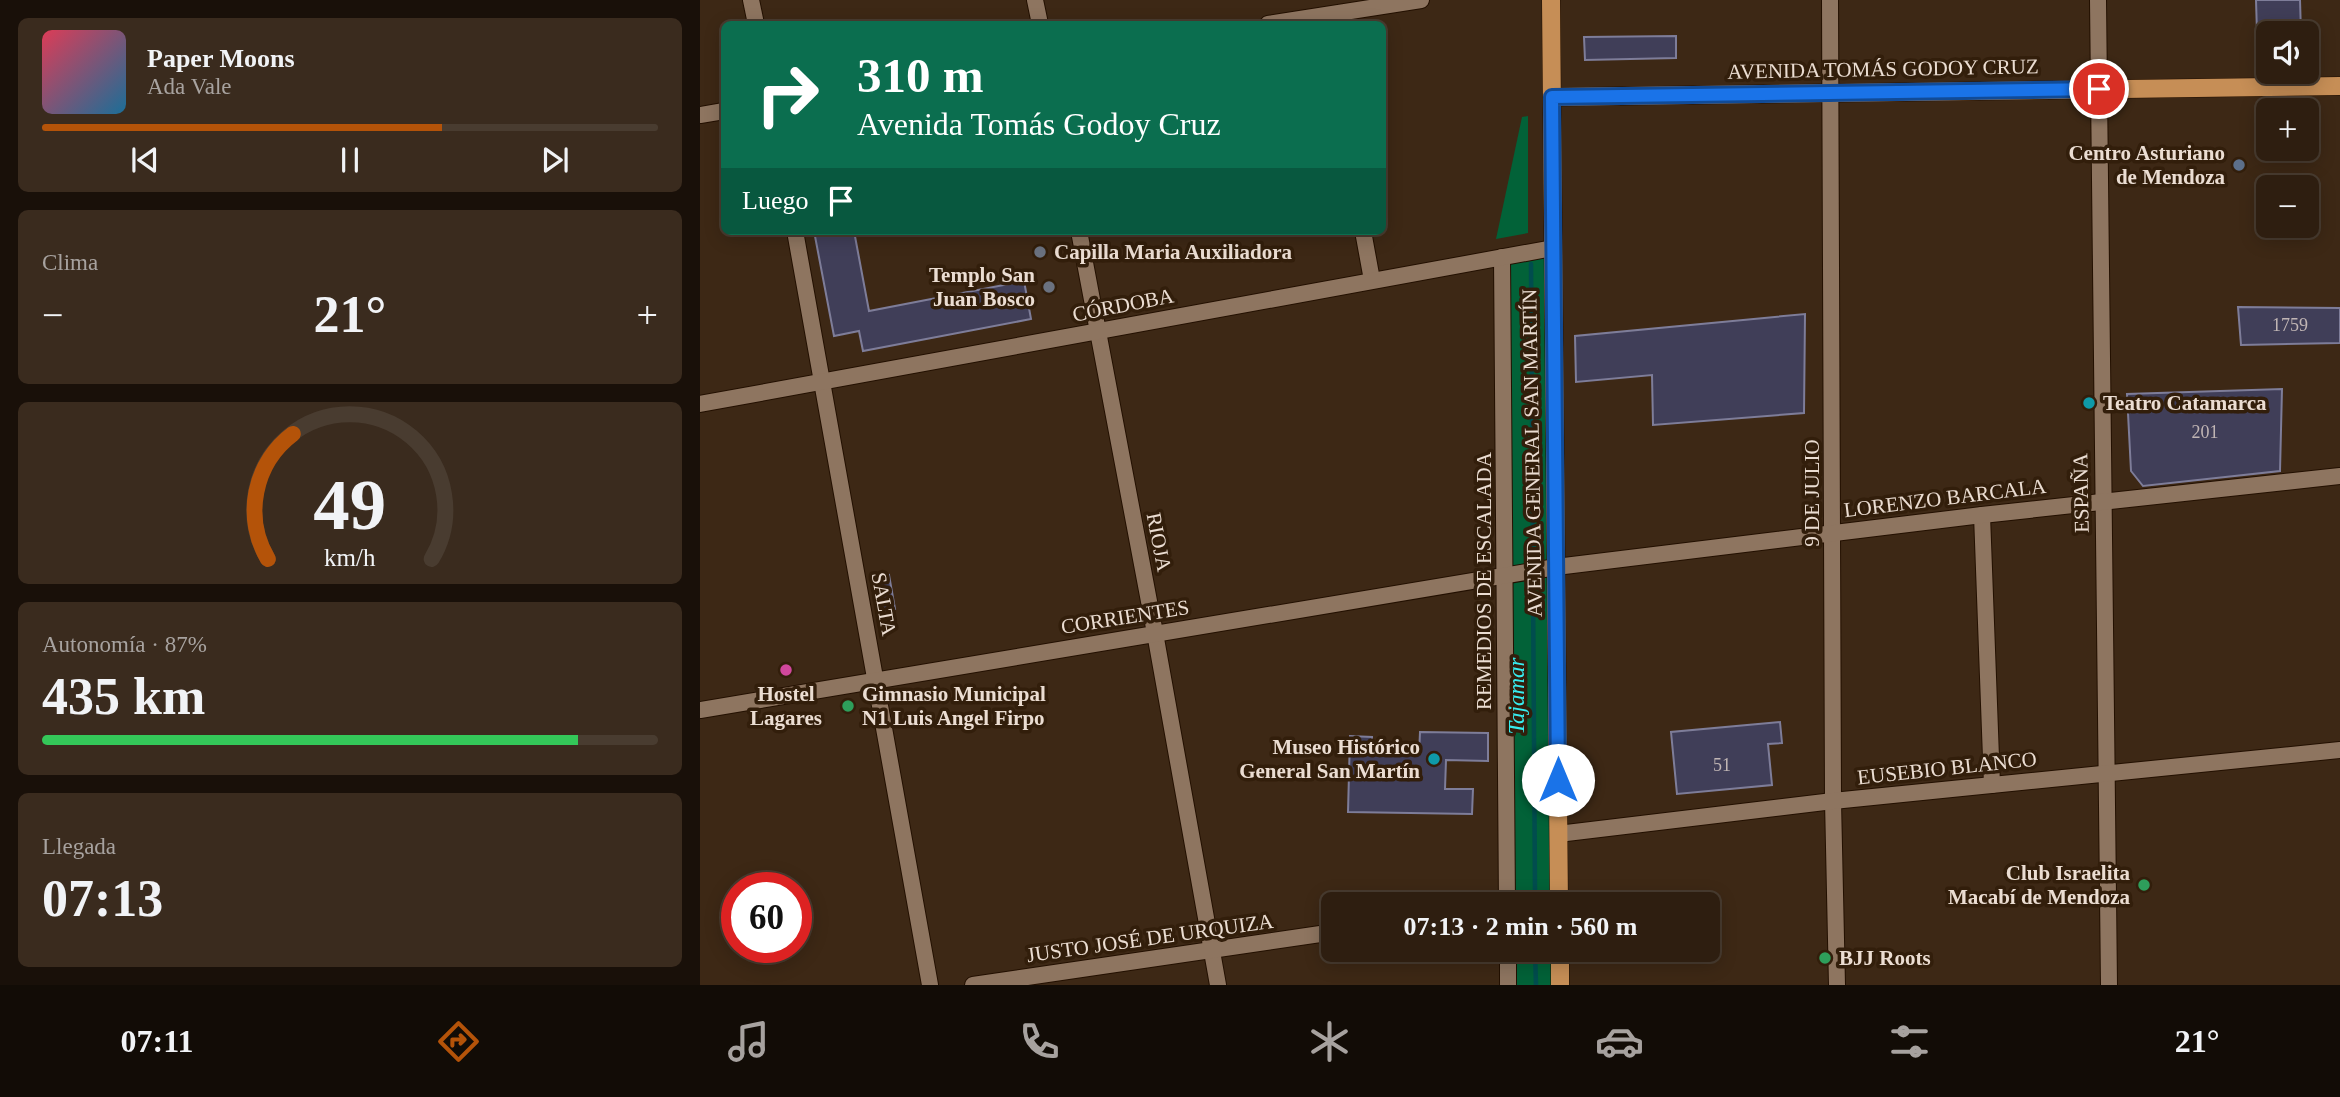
<!DOCTYPE html>
<html lang="es">
<meta charset="utf-8">
<style>
body{margin:0;font-family:Georgia,serif;background:#3a2b1e;color:#f1f3f6;height:100vh;display:flex;flex-direction:column;font-size:26px;white-space:nowrap}
*{box-sizing:border-box;margin:0}
p{font-size:23px;color:#a7a29f}
.icon{flex:none;width:38px;height:38px;fill:none;stroke:currentColor;stroke-width:2;stroke-linecap:round;stroke-linejoin:round}
.map{position:relative;flex:1;overflow:hidden}
.drawer{display:flex;flex-direction:column;gap:18px;padding:18px;background:#191009;width:700px}
.drawer>*{flex:none}
.banner{position:absolute;left:21px;top:21px;width:665px;height:214px;border-radius:10px;box-shadow:0 4px 18px #0003,0 0 0 2px #493c30;background:#0b6e4f;color:#fff;overflow:hidden}
.tools{position:absolute;left:1556px;top:21px;display:grid;gap:14px}
.tools a{display:grid;place-items:center;width:63px;height:63px;border-radius:10px;background:#2e1e10;box-shadow:0 4px 18px #0003,0 0 0 2px #493c30;font-size:35px}
.speed{position:absolute;left:21px;top:872px;display:flex;gap:14px;font-size:35px;font-weight:700;text-align:center}
.speed>*{display:grid;place-content:center;width:91px;height:91px;border-radius:50%;background:#2e1e10;box-shadow:0 4px 18px #0003,0 0 0 2px #493c30;line-height:1}
.speed .limit{border:10px solid #d22;background:#fff;color:#111}
.pin{position:absolute;display:grid;place-items:center;width:60px;height:60px;color:#fff;margin:-30px;border:4px solid #fff;border-radius:50%;box-shadow:0 2px 7px #0007}
.me{position:absolute;width:77px;margin:-38px;rotate:0deg;stroke-linejoin:round;filter:drop-shadow(0 0 5px #0008)}
.turn{display:flex;align-items:center;gap:24px;height:147px;padding:0 21px;font-size:32px}
.turn .icon{width:91px;height:91px;stroke-width:2.5}
.turn b{display:block;font-size:49px;line-height:60px}
.then{display:flex;align-items:center;height:66px;padding:0 21px;background:#0003;gap:14px;font-size:26px}
.big{font-size:52px;font-weight:600;line-height:1.1}
.drawer .tile{flex:1;display:flex;flex-direction:column;justify-content:center;gap:10px;min-width:0;padding:0 24px;border-radius:10px;background:#3a2b1e}
.drawer .dial{align-items:center;gap:0}
.dial svg{height:182px;overflow:visible;fill:none;stroke:#493c30;stroke-width:7;stroke-linecap:round;text-anchor:middle}
.dial text{fill:#f1f3f6;stroke:none}
.song{display:flex;align-items:center;gap:21px}
.cover{width:84px;height:84px;border-radius:10px;background:linear-gradient(135deg,hsl(350 70% 55%),hsl(200 70% 35%))}
.played{height:7px;border-radius:4px;background:linear-gradient(90deg,#b45309 65%,#493c30 65%)}
.keys{display:flex;justify-content:space-around;direction:ltr}
.heat{display:flex;justify-content:space-between;align-items:center;font-size:38px;direction:ltr}
.charge{height:10px;border-radius:5px;background:linear-gradient(90deg,#34c759 87%,#493c30 0)}
.trip{position:absolute;left:621px;top:892px;width:399px;height:70px;border-radius:10px;background:#2e1e10;box-shadow:0 4px 18px #0003,0 0 0 2px #493c30;font-weight:600;line-height:70px;text-align:center}
.tab-bar{display:flex;height:112px;justify-content:space-around;align-items:center;background:#120c06;color:#a7a29f}
.tab-bar .icon{width:49px;height:49px}
.tab-bar .selected{color:#b45309}
.tab-bar b{font-size:32px;color:#f1f3f6}
main{display:flex;flex:1;min-height:0}
.map>svg:first-child{display:block}
.green{fill:#026238}
.lines{fill:none;stroke-linecap:round;stroke-linejoin:round}
.stream{stroke:#014d4e;stroke-width:4.5}
.building{fill:#403e58;stroke:#7e7d99;stroke-width:2}
.minor-casing{stroke:#231001;stroke-width:18}
.major-casing{stroke:#231001;stroke-width:19}
.minor{stroke:#8e7560;stroke-width:16}
.major{stroke:#c68e56;stroke-width:18}
.route-casing{stroke:#114b97;stroke-width:18}
.route{stroke:#1a73e8;stroke-width:12}
.service-dot{fill:#5c6f8a;stroke:#321e0b;stroke-width:2.5}
.worship-dot{fill:#6b7280;stroke:#321e0b;stroke-width:2.5}
.culture-dot{fill:#0f9aa8;stroke:#321e0b;stroke-width:2.5}
.hotel-dot{fill:#d1479c;stroke:#321e0b;stroke-width:2.5}
.leisure-dot{fill:#2e9e5b;stroke:#321e0b;stroke-width:2.5}
.labels{text-anchor:middle;stroke-width:7;stroke-linejoin:round;paint-order:stroke}
.number-label{font-size:18px;fill:#c0b5b4}
.street-label{font-size:21px;fill:#ebddd2;stroke:#321e0b}
.poi-label{font-size:21px;font-weight:bold;fill:#ebddd2;stroke:#321e0b;text-anchor:end}
.water-label{font-size:23px;font-style:italic;fill:#37edef;stroke:#321e0b}
</style>
<main>
<section class="drawer">
<div class="tile">
<div class="song"><i class="cover"></i><div><b>Paper Moons</b><p>Ada Vale</p></div></div>
<div class="played"></div>
<div class="keys"><svg class="icon" aria-label="previous" viewBox="0 0 24 24"><path d="M18 5L8 12l10 7zM5 5v14"/></svg><svg class="icon" aria-label="pause" viewBox="0 0 24 24"><path d="M8 5v14M16 5v14"/></svg><svg class="icon" aria-label="next" viewBox="0 0 24 24"><path d="M6 5l10 7-10 7zM19 5v14"/></svg></div>
</div>
<div class="tile"><p>Clima</p>
<div class="heat"><a>−</a><b class="big">21°</b><a>+</a></div>
</div>
<div class="tile dial"><svg viewBox="0 0 100 80">
<path d="M14 69A42 42 0 1 1 86 69"/>
<path d="M14 69A42 42 0 0 1 25 14" stroke="#b45309"/>
<text x="50" y="56" font-size="32" font-weight="700">49</text>
<text x="50" y="72" font-size="11">km/h</text>
</svg></div>
<div class="tile"><p>Autonomía · 87%</p><b class="big">435 km</b><div class="charge"></div></div>
<div class="tile"><p>Llegada</p><b class="big">07:13</b></div>
</section>
<div class="map">
<svg width="1640" height="985" viewBox="0 0 1640 985">
<rect width="100%" height="100%" fill="#3d2815"/>
<g class="green">
<path d="M828 116V233L796 239 822 117Z"/>
<path d="M853 248 859 905H807L802 257Z"/>
<rect x="808" y="950" width="52" height="35"/>
</g>
<g class="lines">
<g class="stream">
<path d="M831 264 833 558"/>
<path d="M833 583 835 893"/>
<path d="M835 950 836 985"/>
</g>
</g>
<g class="building">
<path d="M1556 0H1600L1601 33H1568V66H1558Z"/>
<path d="M976 36V58L885 60 884 37Z"/>
<path d="M114 231H154L169 311 324 281 331 319 163 351 159 331 134 336Z"/>
<path d="M1538 307 1640 308V343L1541 345Z"/>
<path d="M1105 314 1104 413 953 425 952 375 876 382 875 336Z"/>
<path d="M1582 389 1580 471 1443 486 1431 471 1427 394Z"/>
<path d="M189 575 195 609 183 611 177 577Z"/>
<path d="M1080 722 1082 743 1068 744 1072 785 977 794 971 732Z"/>
<path d="M720 732 788 733V761L746 760 745 789H773L772 814 648 812 650 736 672 737V754L719 755Z"/>
</g>
<g class="lines">
<g class="minor-casing">
<g id="minor">
<path d="M51 0 56 24"/>
<path d="M335 0 340 24"/>
<path d="M1130 0 1133 801 1137 985"/>
<path d="M1398 0 1409 985"/>
<path d="M568 24 721 0"/>
<path d="M0 115 24 111"/>
<path d="M95 231 230 985"/>
<path d="M379 231 455 633 518 985"/>
<path d="M663 231 672 280"/>
<path d="M802 257 807 905"/>
<path d="M0 404 853 248"/>
<path d="M1282 515 1292 785"/>
<path d="M0 710 856 567 1282 515 1640 476"/>
<path d="M858 834 1133 801 1640 750"/>
<path d="M810 905 859 898"/>
<path d="M808 950V985"/>
<path d="M273 985 634 932"/>
</g>
</g>
<g class="major-casing">
<g id="major">
<path d="M851 0 859 905"/>
<path d="M852 97 1640 86"/>
<path d="M860 950V985"/>
</g>
</g>
<use href="#minor" class="minor"/>
<use href="#major" class="major"/>
</g>
<g class="lines">
<g class="route-casing">
<path id="route" d="M858 780 852 97 1399 89"/>
</g>
<use href="#route" class="route"/>
</g>
<circle class="service-dot" cx="1539" cy="165" r="7"/>
<g class="worship-dot">
<circle cx="340" cy="252" r="7"/>
<circle cx="349" cy="287" r="7"/>
</g>
<g class="culture-dot">
<circle cx="1389" cy="403" r="7"/>
<circle cx="734" cy="759" r="7"/>
</g>
<circle class="hotel-dot" cx="86" cy="670" r="7"/>
<g class="leisure-dot">
<circle cx="148" cy="706" r="7"/>
<circle cx="1444" cy="885" r="7"/>
<circle cx="1125" cy="958" r="7"/>
</g>
<g class="labels">
<g class="number-label">
<text x="1590" y="331">1759</text>
<text x="1505" y="438">201</text>
<text x="1022" y="771">51</text>
</g>
<g class="street-label">
<text transform="translate(1183 69) rotate(-1)" y="7">AVENIDA TOMÁS GODOY CRUZ</text>
<text transform="translate(423 305) rotate(-11)" y="7">CÓRDOBA</text>
<text transform="translate(832 453) rotate(-91)" y="7">AVENIDA GENERAL SAN MARTÍN</text>
<text transform="translate(1112 493) rotate(-90)" y="7">9 DE JULIO</text>
<text transform="translate(1381 493) rotate(-91)" y="7">ESPAÑA</text>
<text transform="translate(1245 498) rotate(-7)" y="7">LORENZO BARCALA</text>
<text transform="translate(459 542) rotate(79)" y="7">RIOJA</text>
<text transform="translate(784 581) rotate(-90)" y="7">REMEDIOS DE ESCALADA</text>
<text transform="translate(184 604) rotate(80)" y="7">SALTA</text>
<text transform="translate(425 617) rotate(-9)" y="7">CORRIENTES</text>
<text transform="translate(1247 768) rotate(-6)" y="7">EUSEBIO BLANCO</text>
<text transform="translate(450 938) rotate(-8)" y="7">JUSTO JOSÉ DE URQUIZA</text>
</g>
<g class="poi-label">
<text x="1525" y="160">Centro Asturiano<tspan x="1525" dy="24">de Mendoza</tspan></text>
<text x="354" y="259" text-anchor="start">Capilla Maria Auxiliadora</text>
<text x="335" y="282">Templo San<tspan x="335" dy="24">Juan Bosco</tspan></text>
<text x="1403" y="410" text-anchor="start">Teatro Catamarca</text>
<text x="86" y="701" text-anchor="middle">Hostel<tspan x="86" dy="24">Lagares</tspan></text>
<text x="162" y="701" text-anchor="start">Gimnasio Municipal<tspan x="162" dy="24">N1 Luis Angel Firpo</tspan></text>
<text x="720" y="754">Museo Histórico<tspan x="720" dy="24">General San Martín</tspan></text>
<text x="1430" y="880">Club Israelita<tspan x="1430" dy="24">Macabí de Mendoza</tspan></text>
<text x="1139" y="965" text-anchor="start">BJJ Roots</text>
</g>
<g class="water-label">
<text transform="translate(816 696) rotate(-90)" y="8">Tajamar</text>
</g>
</g>
</svg>
<div class="tools">
<a><svg class="icon" aria-label="sound" viewBox="0 0 24 24"><path d="M4 9h4l5-4v14l-5-4H4zM17 9q2 3 0 6"/></svg></a>
<a>+</a>
<a>−</a>
</div>
<div class="speed"><div class="limit">60</div></div>
<div class="pin" style="left:1399px;top:89px;background:#d93025"><svg class="icon" aria-label="arrive" viewBox="0 0 24 24"><path d="M6 21V4h12l-3 4 3 4H6"/></svg></div>
<svg class="me" style="left:858px;top:780px" viewBox="-20 -20 40 40"><circle r="19" fill="#fff"/><path d="M0-13L10 11 0 6-10 11z" fill="#1a73e8"/></svg>
<div class="trip">07:13 · 2 min · 560 m</div>
<div class="banner">
<div class="turn"><svg class="icon" aria-label="right" viewBox="0 0 24 24"><path d="M7 20v-9h11M14 6l5 5-5 5"/></svg><div><b>310 m</b>Avenida Tomás Godoy Cruz</div></div>
<div class="then">Luego<svg class="icon" aria-label="arrive" viewBox="0 0 24 24"><path d="M6 21V4h12l-3 4 3 4H6"/></svg></div>
</div>
</div>
</main>
<nav class="tab-bar">
<b>07:11</b>
<svg class="icon selected" aria-label="directions" viewBox="0 0 24 24"><path d="M12 3l9 9-9 9-9-9zM9 14v-3h6M13 9l2 2-2 2"/></svg>
<svg class="icon" aria-label="music" viewBox="0 0 24 24"><path d="M9 18V5l10-2v13"/><circle cx="6" cy="18" r="3"/><circle cx="16" cy="16" r="3"/></svg>
<svg class="icon" aria-label="phone" viewBox="0 0 24 24"><path d="M5 4h4l2 5-3 2q2 4 5 5l2-3 5 2v4C11 20 4 13 5 4z"/></svg>
<svg class="icon" aria-label="climate" viewBox="0 0 24 24"><path d="M12 3v18M4 7l16 10M4 17L20 7"/></svg>
<svg class="icon" aria-label="car" viewBox="0 0 24 24"><path d="M5 17H2v-5l4-1 3-4h7l3 4 3 1v5h-3M9 17h6M6 11h13"/><circle cx="7" cy="17" r="2"/><circle cx="17" cy="17" r="2"/></svg>
<svg class="icon" aria-label="filters" viewBox="0 0 24 24"><path d="M4 7h16M4 17h16"/><circle cx="9" cy="7" r="2"/><circle cx="15" cy="17" r="2"/></svg>
<b>21°</b>
</nav>
